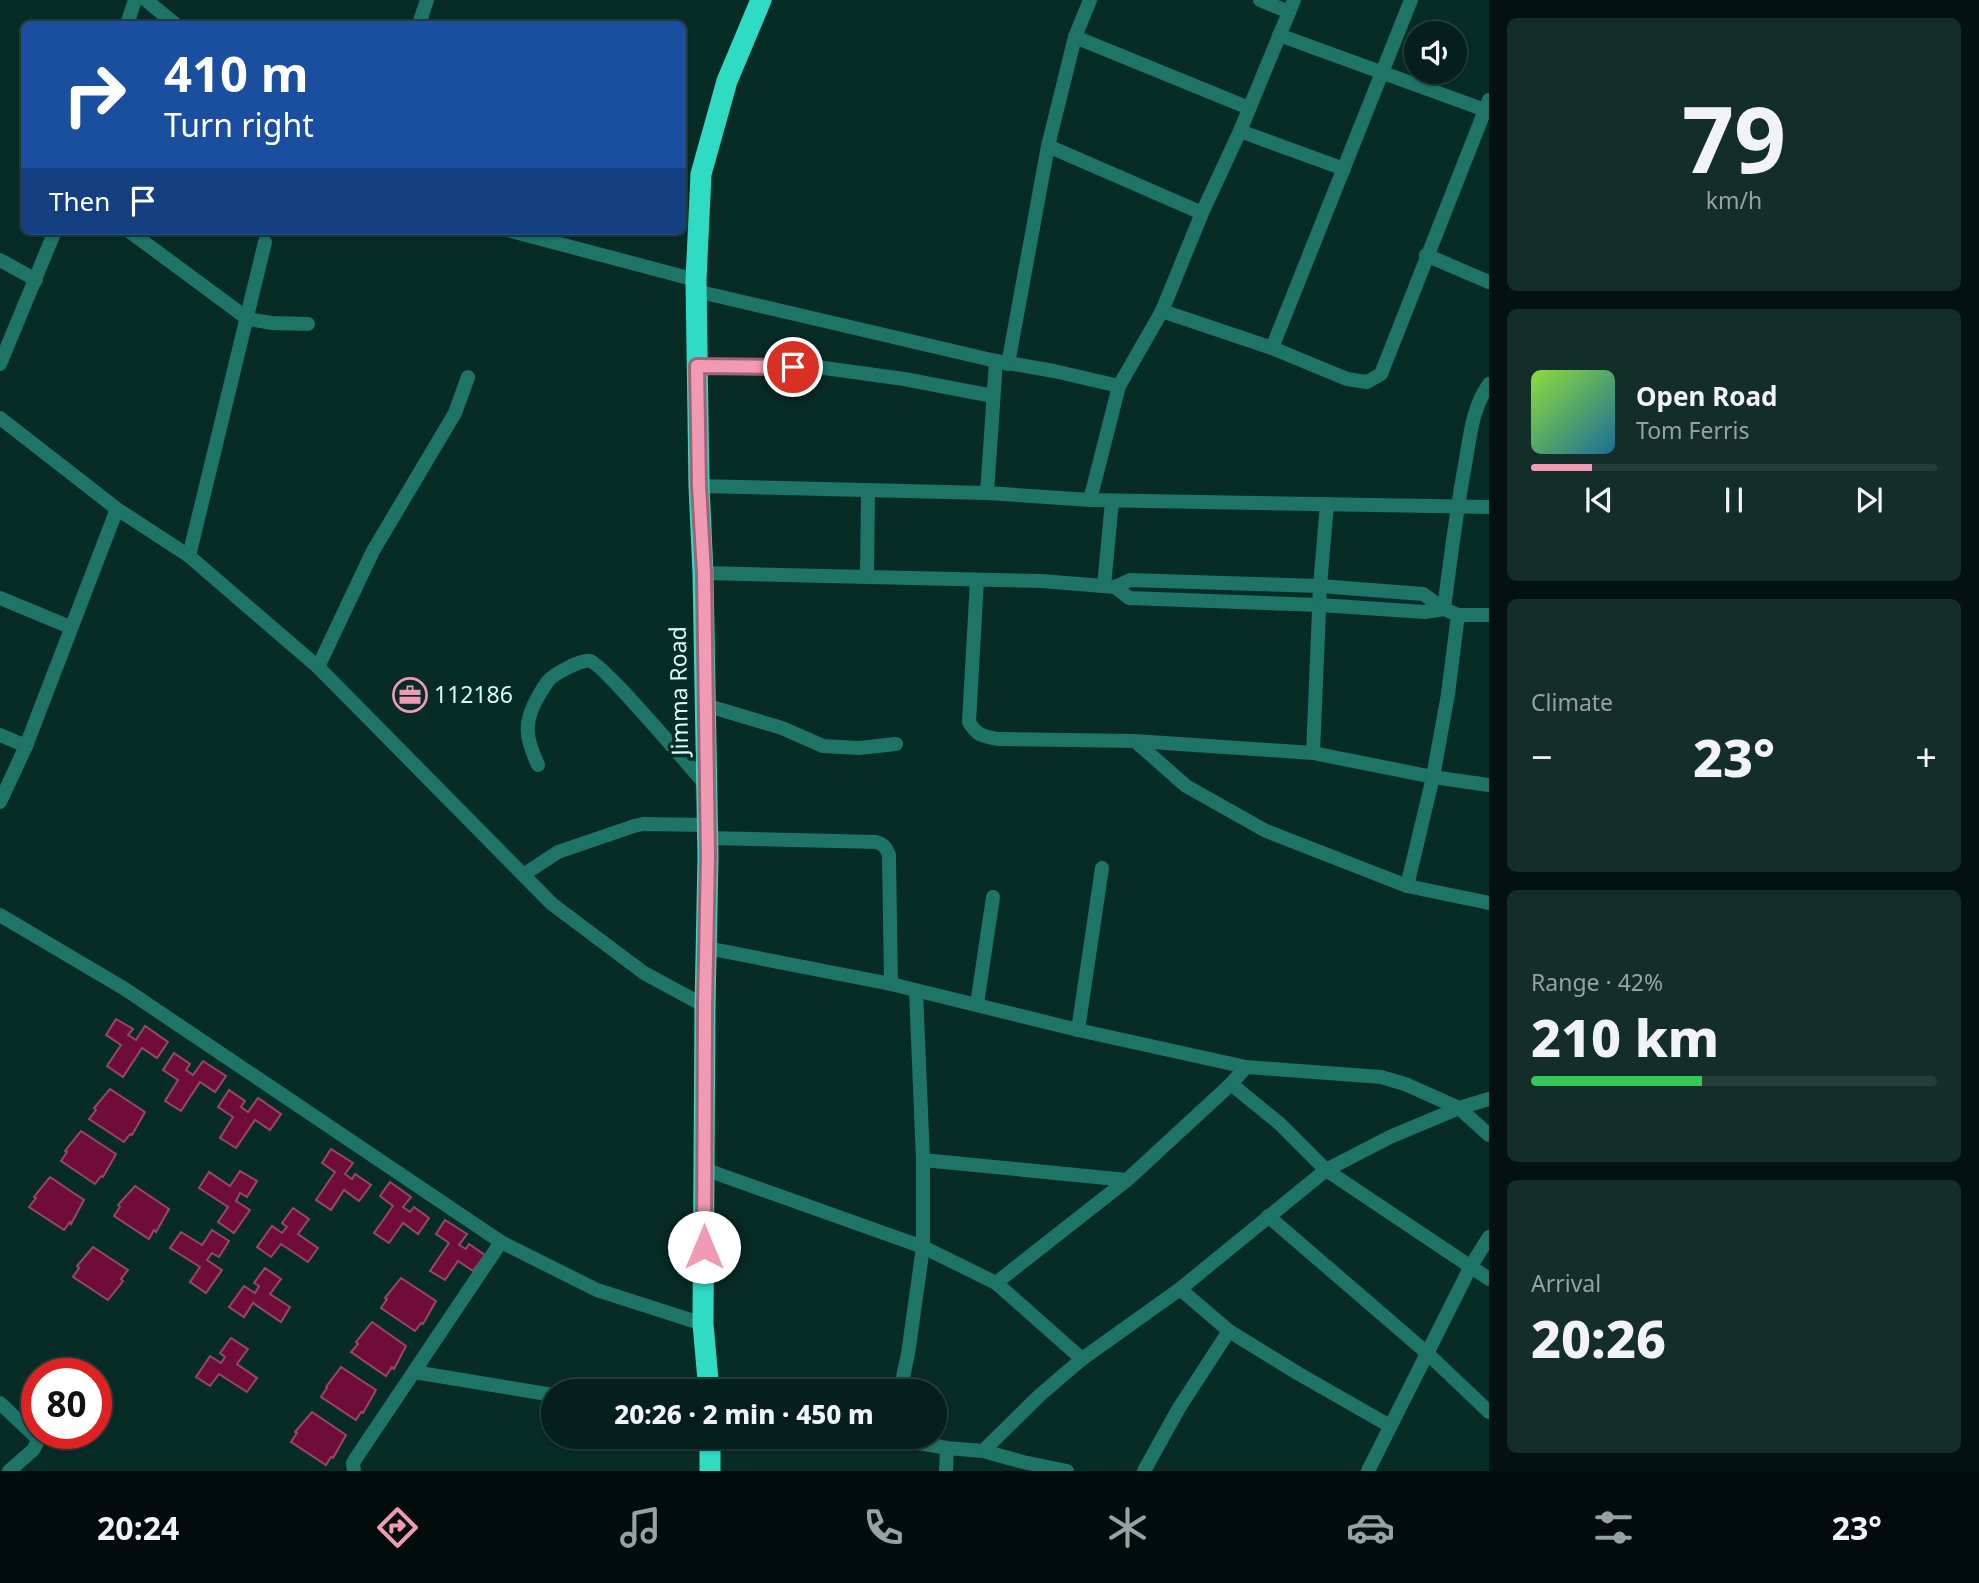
<!DOCTYPE html>
<meta charset="utf-8">
<style>
body{margin:0;font-family:"Noto Sans",sans-serif;background:#132d29;color:#f1f3f6;height:100vh;display:flex;flex-direction:column;font-size:26px;white-space:nowrap}
*{box-sizing:border-box;margin:0}
p{font-size:23px;color:#97a3a3}
.icon{flex:none;width:38px;height:38px;fill:none;stroke:currentColor;stroke-width:2;stroke-linecap:round;stroke-linejoin:round}
.map{position:relative;flex:1;overflow:hidden}
.drawer{display:flex;flex-direction:column;gap:18px;padding:18px;background:#03120f;width:490px}
.drawer>*{flex:none}
.guide{position:absolute;left:21px;top:21px;width:665px;height:214px;border-radius:10px;box-shadow:0 2px 5px #0004,0 0 0 2px #263e3b;background:#1a4fa0;color:#fff;overflow:hidden}
.buttons{position:absolute;left:1404px;top:21px;display:grid;gap:14px}
.buttons a{display:grid;place-items:center;width:63px;height:63px;border-radius:50%;background:#05201c;box-shadow:0 2px 5px #0004,0 0 0 2px #263e3b;font-size:35px}
.speed{position:absolute;left:21px;top:1358px;display:flex;gap:14px;font-size:35px;font-weight:700;text-align:center}
.speed>*{display:grid;place-content:center;width:91px;height:91px;border-radius:50%;background:#05201c;box-shadow:0 2px 5px #0004,0 0 0 2px #263e3b;line-height:1}
.speed .limit{border:10px solid #d22;background:#fff;color:#111}
.pin{position:absolute;display:grid;place-items:center;width:60px;height:60px;color:#fff;margin:-30px;border:4px solid #fff;border-radius:50%;box-shadow:0 2px 7px #0007}
.me{position:absolute;width:77px;margin:-38px;rotate:0deg;stroke-linejoin:round;filter:drop-shadow(0 0 5px #0008)}
.turn{display:flex;align-items:center;gap:24px;height:147px;padding:0 28px;font-size:32px}
.turn .icon{width:91px;height:91px;stroke-width:2.5}
.turn b{display:block;font-size:49px;line-height:60px}
.then{display:flex;align-items:center;height:66px;padding:0 28px;background:#0003;gap:14px;font-size:26px}
.big{font-size:52px;font-weight:800;line-height:1.1}
.drawer .card{flex:1;display:flex;flex-direction:column;justify-content:center;gap:10px;min-width:0;padding:0 24px;border-radius:10px;background:#132d29}
.drawer .dial{align-items:center;gap:0}
.dial b{font-size:91px;line-height:1}
.song{display:flex;align-items:center;gap:21px}
.cover{width:84px;height:84px;border-radius:10px;background:linear-gradient(135deg,hsl(90 70% 55%),hsl(200 70% 35%))}
.played{height:7px;border-radius:4px;background:linear-gradient(90deg,#f19ab4 15%,#263e3b 15%)}
.keys{display:flex;justify-content:space-around;direction:ltr}
.heat{display:flex;justify-content:space-between;align-items:center;font-size:38px;direction:ltr}
.charge{height:10px;border-radius:5px;background:linear-gradient(90deg,#34c759 42%,#263e3b 0)}
.trip{position:absolute;left:541px;top:1379px;width:406px;height:70px;border-radius:35px;background:#05201c;box-shadow:0 2px 5px #0004,0 0 0 2px #263e3b;font-weight:800;line-height:70px;text-align:center}
.dock{display:flex;height:112px;justify-content:space-around;align-items:center;background:#020d0b;color:#97a3a3}
.dock .icon{width:49px;height:49px}
.dock .on{color:#f19ab4}
.dock b{font-size:32px;color:#f1f3f6}
main{display:flex;flex:1;min-height:0}
.map>svg:first-child{display:block}
.building{fill:#6f0c39;stroke:#954a63;stroke-width:2}
.lines{fill:none;stroke-linecap:round;stroke-linejoin:round}
.minor{stroke:#1d7467;stroke-width:14}
.highway{stroke:#2fdbc3;stroke-width:21}
.route-casing{stroke:#9d6475;stroke-width:18}
.route{stroke:#f19ab4;stroke-width:12}
.labels{text-anchor:middle;stroke-width:7;stroke-linejoin:round;paint-order:stroke}
.street-label{font-size:23px;fill:#d7fef6;stroke:#072b25}
.poi-label{font-size:23px;fill:#d7fef6;stroke:#072b25;text-anchor:start}
</style>
<main>
<div class="map">
<svg width="1489" height="1471" viewBox="0 0 1489 1471">
<rect width="100%" height="100%" fill="#072b25"/>
<g class="building">
<path d="M116 1019 133 1029 128 1035 136 1040 145 1026 168 1042 157 1058 142 1048 123 1077 107 1066 121 1045 106 1035Z"/>
<path d="M174 1053 190 1064 186 1070 193 1075 203 1061 226 1076 215 1092 200 1082 181 1111 165 1101 178 1080 163 1070Z"/>
<path d="M110 1089 145 1112 132 1135 130 1134 124 1142 89 1119 96 1110 94 1108Z"/>
<path d="M229 1090 245 1101 241 1107 248 1112 258 1098 281 1114 270 1130 255 1120 236 1148 220 1138 233 1117 218 1107Z"/>
<path d="M81 1131 116 1154 103 1177 101 1176 95 1184 61 1161 67 1152 65 1151Z"/>
<path d="M331 1149 353 1163 345 1174 352 1179 355 1174 371 1185 359 1201 344 1190 331 1210 316 1200 335 1172 322 1163Z"/>
<path d="M240 1171 257 1181 247 1197 240 1193 236 1201 250 1210 234 1233 218 1222 228 1207 199 1188 209 1172 230 1186Z"/>
<path d="M50 1177 84 1200 71 1224 70 1222 64 1230 29 1207 36 1198 34 1197Z"/>
<path d="M390 1182 411 1197 403 1207 410 1212 414 1207 429 1218 418 1234 403 1223 389 1243 374 1233 393 1206 380 1196Z"/>
<path d="M135 1186 169 1209 156 1232 154 1230 149 1239 114 1216 120 1207 118 1205Z"/>
<path d="M293 1208 309 1219 298 1234 318 1248 308 1262 281 1244 271 1257 257 1247 272 1226 282 1233 287 1227 282 1223Z"/>
<path d="M445 1220 467 1234 459 1245 466 1249 469 1244 485 1255 473 1271 458 1261 445 1280 430 1271 449 1243 436 1234Z"/>
<path d="M212 1230 229 1241 219 1257 212 1253 207 1260 222 1270 206 1293 190 1282 200 1267 170 1248 181 1232 202 1245Z"/>
<path d="M93 1247 128 1270 121 1279 123 1281 108 1300 73 1277 79 1268 77 1266Z"/>
<path d="M265 1268 281 1279 270 1294 290 1307 281 1322 253 1303 244 1317 229 1307 244 1286 255 1293 259 1286 254 1283Z"/>
<path d="M401 1278 436 1301 423 1324 421 1323 415 1331 381 1308 387 1299 385 1298Z"/>
<path d="M372 1322 406 1346 394 1369 392 1367 386 1376 351 1352 358 1344 356 1342Z"/>
<path d="M231 1338 248 1349 237 1364 257 1378 247 1392 219 1374 210 1386 196 1377 210 1356 221 1363 225 1357 220 1353Z"/>
<path d="M341 1367 376 1390 363 1413 361 1412 356 1420 321 1397 327 1388 326 1387Z"/>
<path d="M312 1412 346 1435 333 1458 331 1457 326 1465 291 1442 297 1433 295 1432Z"/>
</g>
<g class="lines">
<g class="minor">
<path d="M146 0 175 24"/>
<path d="M1260 0 1289 12"/>
<path d="M127 24 135 0"/>
<path d="M419 24 427 0"/>
<path d="M1279 35 1485 110"/>
<path d="M1075 37 1249 108"/>
<path d="M1240 131 1344 169"/>
<path d="M1048 146 1202 213"/>
<path d="M129 231 248 319 272 323 308 324"/>
<path d="M511 231 696 280"/>
<path d="M1426 255 1489 282"/>
<path d="M0 260 36 280"/>
<path d="M696 291 996 361 1054 371 1119 386"/>
<path d="M1162 311 1272 348 1347 379 1367 382 1381 374 1489 100"/>
<path d="M1272 348 1411 0"/>
<path d="M0 364 55 231"/>
<path d="M1008 364 1048 146 1075 37 1090 0"/>
<path d="M697 366 817 367 904 379 993 396"/>
<path d="M1489 384C1472 408 1470 437 1465 465 1456 513 1450 561 1444 609L1458 615H1489"/>
<path d="M0 418 117 509 189 556 318 667 552 904 644 973 705 1006"/>
<path d="M699 486 987 493 1090 500 1489 507"/>
<path d="M987 493 996 361"/>
<path d="M1090 500 1119 386 1162 311 1202 213 1240 131 1294 0"/>
<path d="M189 556 265 242"/>
<path d="M703 573 1042 581 1115 587"/>
<path d="M867 577 868 491"/>
<path d="M977 580 969 722C977 736 983 736 998 739L1135 741 1313 753 1433 777 1489 785"/>
<path d="M1130 580 1320 586 1423 594 1444 609 1425 612 1320 605 1129 598 1115 587Z"/>
<path d="M1104 586 1112 501"/>
<path d="M0 598 70 627"/>
<path d="M318 667 373 551 455 413 468 377"/>
<path d="M705 705 782 728 823 746 859 748 896 744"/>
<path d="M0 735 26 746"/>
<path d="M1135 741 1186 786 1266 831 1407 886 1489 903"/>
<path d="M1313 753 1320 586 1327 504"/>
<path d="M538 765C525 737 523 722 539 695 542 690 545 685 548 681 554 674 581 659 590 661 602 663 691 768 706 785"/>
<path d="M0 802 26 746 117 509"/>
<path d="M708 838 876 842C883 844 886 847 889 855L891 984"/>
<path d="M523 875 558 852 634 826 643 824 708 825"/>
<path d="M1407 886 1433 777 1448 694 1458 615"/>
<path d="M0 915 125 989 501 1242 597 1290 703 1324"/>
<path d="M707 948 891 984 1078 1030 1246 1067 1381 1077 1405 1084 1459 1108 1489 1135"/>
<path d="M977 1004 993 897"/>
<path d="M1078 1030 1102 868"/>
<path d="M1231 1084 1280 1124 1326 1170 1489 1279"/>
<path d="M923 1160 1127 1180"/>
<path d="M704 1169 923 1247 996 1283 1082 1359"/>
<path d="M1268 1216 1427 1353 1489 1412"/>
<path d="M996 1283 1127 1180 1231 1084 1246 1067"/>
<path d="M1180 1289 1229 1331 1299 1374 1390 1426"/>
<path d="M414 1372 553 1395"/>
<path d="M900 1391 908 1354 923 1247V1160L916 991"/>
<path d="M0 1403 37 1438 38 1441 33 1450 9 1471"/>
<path d="M841 1437 890 1438 947 1448 983 1451 1023 1462 1067 1471"/>
<path d="M983 1451 1040 1395 1082 1359 1180 1289 1326 1170 1390 1137 1459 1108 1489 1099"/>
<path d="M354 1471 353 1463 356 1458 501 1242"/>
<path d="M946 1471 947 1448"/>
<path d="M1144 1471 1179 1408 1229 1331"/>
<path d="M1368 1471 1471 1266 1489 1237"/>
</g>
<g class="highway">
<path d="M709 1391 703 1324 705 1006 708 857 703 573 699 486 696 280 701 174 727 81 761 0"/>
<path d="M710 1437V1471"/>
</g>
</g>
<g class="lines">
<g class="route-casing">
<path id="route" d="M704 1247 705 1006 708 857 704 573 699 486 697 366 793 367"/>
</g>
<use href="#route" class="route"/>
</g>
<defs>
<g id="office-ring" transform="scale(1.75)"><circle r="9.5" fill="#072b25" stroke="#f19ab4" stroke-width="1.5"/><path d="M-6-3h4V-5.5h4V-3h4V5H-6ZM-1-4.5V-3h2v-1.5ZM-6 0V1H6V0Z" fill="#f19ab4"/></g>
</defs>
<g fill-rule="evenodd">
<use href="#office-ring" x="410" y="695"/>
</g>
<g class="labels">
<g class="street-label">
<text transform="translate(679 691) rotate(-91)" y="8">Jimma Road</text>
</g>
<g class="poi-label">
<text x="434" y="703">112186</text>
</g>
</g>
</svg>
<div class="buttons">
<a><svg class="icon" aria-label="sound" viewBox="0 0 24 24"><path d="M4 9h4l5-4v14l-5-4H4zM17 9q2 3 0 6"/></svg></a>
</div>
<div class="speed"><div class="limit">80</div></div>
<div class="pin" style="left:793px;top:367px;background:#d93025"><svg class="icon" aria-label="arrive" viewBox="0 0 24 24"><path d="M6 21V4h12l-3 4 3 4H6"/></svg></div>
<svg class="me" style="left:704px;top:1247px" viewBox="-20 -20 40 40"><circle r="19" fill="#fff"/><path d="M0-13L10 11 0 6-10 11z" fill="#f19ab4"/></svg>
<div class="trip">20:26 · 2 min · 450 m</div>
<div class="guide">
<div class="turn"><svg class="icon" aria-label="right" viewBox="0 0 24 24"><path d="M7 20v-9h11M14 6l5 5-5 5"/></svg><div><b>410 m</b>Turn right</div></div>
<div class="then">Then<svg class="icon" aria-label="arrive" viewBox="0 0 24 24"><path d="M6 21V4h12l-3 4 3 4H6"/></svg></div>
</div>
</div>
<section class="drawer">
<div class="card dial"><b>79</b><p>km/h</p></div>
<div class="card">
<div class="song"><i class="cover"></i><div><b>Open Road</b><p>Tom Ferris</p></div></div>
<div class="played"></div>
<div class="keys"><svg class="icon" aria-label="previous" viewBox="0 0 24 24"><path d="M18 5L8 12l10 7zM5 5v14"/></svg><svg class="icon" aria-label="pause" viewBox="0 0 24 24"><path d="M8 5v14M16 5v14"/></svg><svg class="icon" aria-label="next" viewBox="0 0 24 24"><path d="M6 5l10 7-10 7zM19 5v14"/></svg></div>
</div>
<div class="card"><p>Climate</p>
<div class="heat"><a>−</a><b class="big">23°</b><a>+</a></div>
</div>
<div class="card"><p>Range · 42%</p><b class="big">210 km</b><div class="charge"></div></div>
<div class="card"><p>Arrival</p><b class="big">20:26</b></div>
</section>
</main>
<nav class="dock">
<b>20:24</b>
<svg class="icon on" aria-label="directions" viewBox="0 0 24 24"><path d="M12 3l9 9-9 9-9-9zM9 14v-3h6M13 9l2 2-2 2"/></svg>
<svg class="icon" aria-label="music" viewBox="0 0 24 24"><path d="M9 18V5l10-2v13"/><circle cx="6" cy="18" r="3"/><circle cx="16" cy="16" r="3"/></svg>
<svg class="icon" aria-label="phone" viewBox="0 0 24 24"><path d="M5 4h4l2 5-3 2q2 4 5 5l2-3 5 2v4C11 20 4 13 5 4z"/></svg>
<svg class="icon" aria-label="climate" viewBox="0 0 24 24"><path d="M12 3v18M4 7l16 10M4 17L20 7"/></svg>
<svg class="icon" aria-label="car" viewBox="0 0 24 24"><path d="M5 17H2v-5l4-1 3-4h7l3 4 3 1v5h-3M9 17h6M6 11h13"/><circle cx="7" cy="17" r="2"/><circle cx="17" cy="17" r="2"/></svg>
<svg class="icon" aria-label="filters" viewBox="0 0 24 24"><path d="M4 7h16M4 17h16"/><circle cx="9" cy="7" r="2"/><circle cx="15" cy="17" r="2"/></svg>
<b>23°</b>
</nav>
